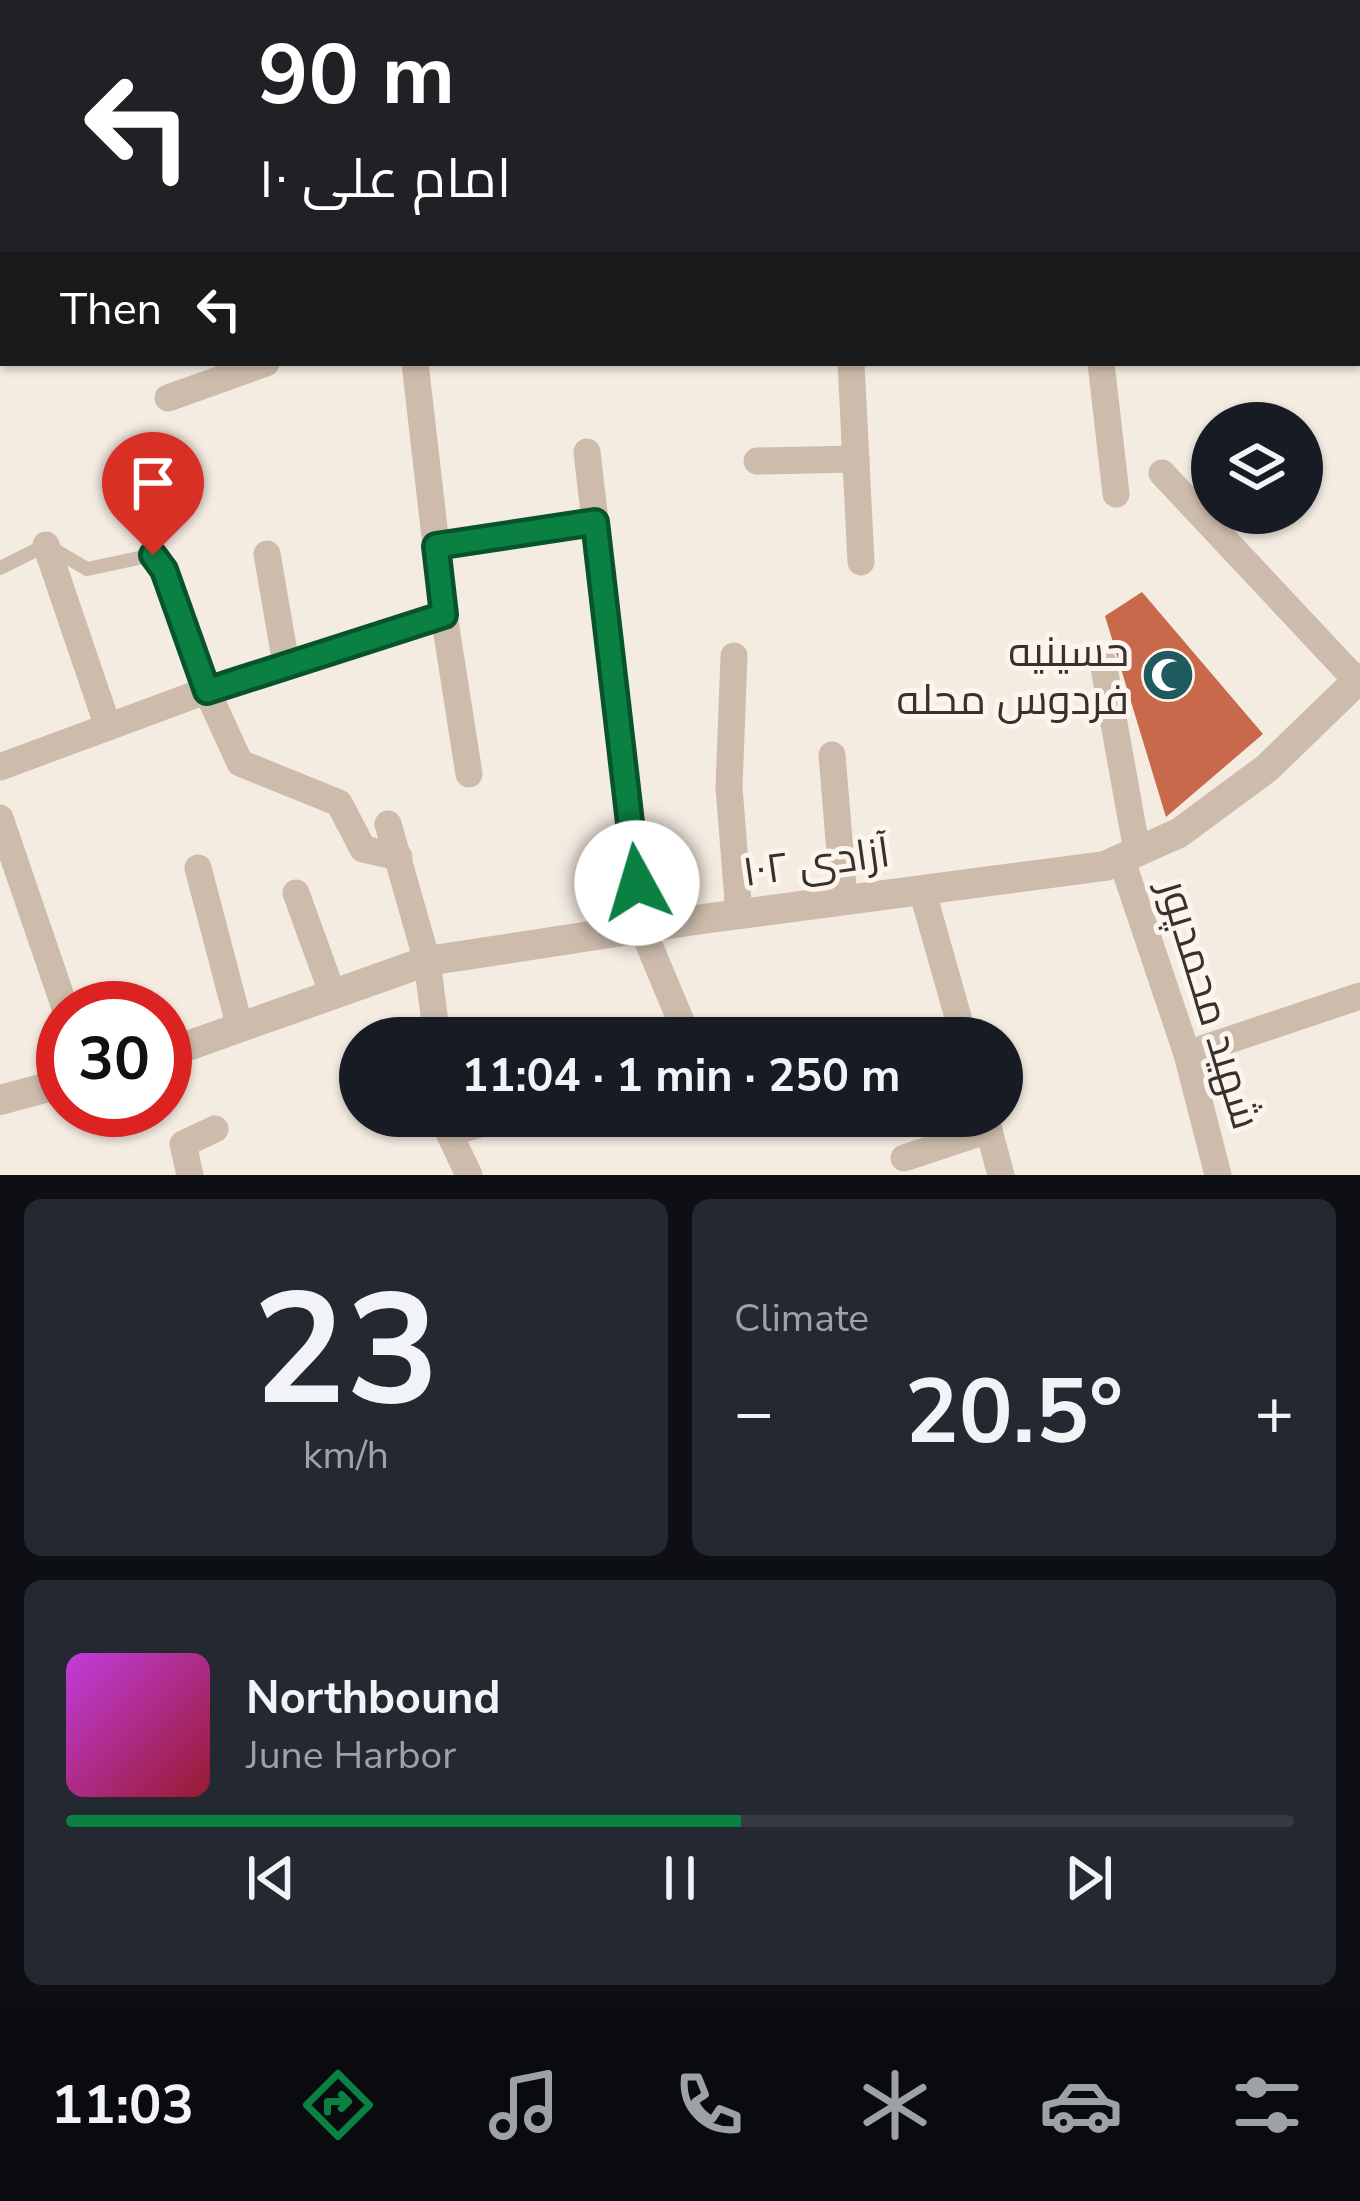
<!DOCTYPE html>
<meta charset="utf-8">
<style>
body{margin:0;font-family:"Nunito Sans",Cairo,sans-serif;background:#242831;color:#f1f3f6;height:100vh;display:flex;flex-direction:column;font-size:45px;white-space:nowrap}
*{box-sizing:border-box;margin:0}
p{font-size:39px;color:#9ea1a6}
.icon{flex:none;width:66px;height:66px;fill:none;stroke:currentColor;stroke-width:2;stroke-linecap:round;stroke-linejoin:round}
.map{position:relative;height:1175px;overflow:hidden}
.drawer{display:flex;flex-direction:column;gap:24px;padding:24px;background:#0d0f14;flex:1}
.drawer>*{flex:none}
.guide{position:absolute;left:0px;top:0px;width:1362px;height:366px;box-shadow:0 3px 9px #0004;background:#202124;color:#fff;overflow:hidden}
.fabs{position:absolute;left:1191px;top:402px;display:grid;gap:24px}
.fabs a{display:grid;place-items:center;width:132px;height:132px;border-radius:50%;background:#171b24;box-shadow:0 3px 9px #0004;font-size:60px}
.speed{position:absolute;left:36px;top:981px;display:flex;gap:24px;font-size:60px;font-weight:700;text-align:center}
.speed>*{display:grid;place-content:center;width:156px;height:156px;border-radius:50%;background:#171b24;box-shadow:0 3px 9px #0004;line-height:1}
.speed .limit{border:18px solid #d22;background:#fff;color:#111}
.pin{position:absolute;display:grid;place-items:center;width:102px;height:102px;color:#fff;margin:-123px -51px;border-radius:50% 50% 50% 0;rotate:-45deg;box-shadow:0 0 12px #0007}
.pin .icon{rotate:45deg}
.me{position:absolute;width:132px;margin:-66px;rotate:354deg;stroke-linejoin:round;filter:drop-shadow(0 0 9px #0008)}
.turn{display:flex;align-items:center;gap:42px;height:252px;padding:0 60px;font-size:54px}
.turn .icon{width:156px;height:156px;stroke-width:2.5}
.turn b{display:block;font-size:84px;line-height:102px}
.then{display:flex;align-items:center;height:114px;padding:0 60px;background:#0003;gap:24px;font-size:45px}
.big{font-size:90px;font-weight:700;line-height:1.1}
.drawer .card{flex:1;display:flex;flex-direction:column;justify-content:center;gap:18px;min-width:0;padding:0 42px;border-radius:18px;background:#242831}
.drawer .dial{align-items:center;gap:0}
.dial b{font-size:156px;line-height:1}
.song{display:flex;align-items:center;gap:36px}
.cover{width:144px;height:144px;border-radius:18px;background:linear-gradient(135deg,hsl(290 70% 55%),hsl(350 70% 35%))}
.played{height:12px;border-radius:6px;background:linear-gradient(90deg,#0b8043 55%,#363941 55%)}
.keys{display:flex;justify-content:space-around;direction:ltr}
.heat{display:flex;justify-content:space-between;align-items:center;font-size:66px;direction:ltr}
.drawer .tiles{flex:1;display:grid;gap:24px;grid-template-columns:1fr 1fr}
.card:last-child{grid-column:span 2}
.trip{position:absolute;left:339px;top:1017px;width:684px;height:120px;border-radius:60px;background:#171b24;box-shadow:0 3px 9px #0004;font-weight:700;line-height:120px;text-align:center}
.tab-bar{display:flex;height:192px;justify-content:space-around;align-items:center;background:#090b0e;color:#9ea1a6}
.tab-bar .icon{width:84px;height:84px}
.tab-bar .on{color:#0b8043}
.tab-bar b{font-size:54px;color:#f1f3f6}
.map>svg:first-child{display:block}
.building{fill:#c8694b}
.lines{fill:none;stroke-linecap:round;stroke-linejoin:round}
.service{stroke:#cdbbac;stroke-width:14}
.minor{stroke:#cdbbac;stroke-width:27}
.tertiary{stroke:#cdbbac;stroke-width:30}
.route-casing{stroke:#07532c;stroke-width:30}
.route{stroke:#0b8043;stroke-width:21}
.labels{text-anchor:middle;stroke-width:10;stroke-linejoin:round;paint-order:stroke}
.poi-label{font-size:42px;fill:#3b302b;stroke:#fbf5ee;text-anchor:end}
.street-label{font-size:42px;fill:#3b302b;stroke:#fbf5ee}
</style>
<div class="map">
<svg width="1360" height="1175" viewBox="0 0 1360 1175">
<rect width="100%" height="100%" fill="#f4ebe1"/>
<path class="building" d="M1142 592 1263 734 1166 817 1105 616Z"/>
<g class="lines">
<path class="service" d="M0 568 46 545 87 569 153 555 165 570"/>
<g class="minor">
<path d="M561 0 562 3"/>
<path d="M309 3 321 0"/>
<path d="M0 128 3 126"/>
<path d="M1359 156H1360"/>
<path d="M415 363 444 615 469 774"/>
<path d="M851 363 861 562"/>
<path d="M1101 363 1116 494"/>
<path d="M168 398 266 363"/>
<path d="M587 452 642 928 688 1038"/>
<path d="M757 461 856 459"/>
<path d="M1162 473 1357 681"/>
<path d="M436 546 595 522"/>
<path d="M267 554 286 664"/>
<path d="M165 570 207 691 240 763 339 803 363 849 399 857"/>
<path d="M734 656 729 787 739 914"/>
<path d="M1103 662 1137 851"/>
<path d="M108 727 232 681 444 615"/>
<path d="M832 755 844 900"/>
<path d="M0 767 108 727 46 545"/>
<path d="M0 818 65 1008"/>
<path d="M388 824 427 961 437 1038"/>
<path d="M1121 858 1187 1054 1218 1175"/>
<path d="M198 868 240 1028"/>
<path d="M922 890 964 1038"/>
<path d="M296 893 333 995"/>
<path d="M1187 1054 1360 996"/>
<path d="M447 1116 449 1133 469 1175"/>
<path d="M985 1116 1001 1175"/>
<path d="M449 1133 508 1116"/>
<path d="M904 1158 989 1130"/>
<path d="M190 1175 183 1144 215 1129"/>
</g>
<g class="tertiary">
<path d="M165 1054 427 961 695 920 1105 866 1179 833 1267 768 1360 678"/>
<path d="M0 1100 63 1083"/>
</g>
</g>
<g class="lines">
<g class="route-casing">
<path id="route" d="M153 555 164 570 207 691 444 615 436 546 595 522 637 883"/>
</g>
<use href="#route" class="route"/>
</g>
<defs>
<g id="mosque-disc" transform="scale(2.7)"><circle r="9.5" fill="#1f5a5e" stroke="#fbf5ee"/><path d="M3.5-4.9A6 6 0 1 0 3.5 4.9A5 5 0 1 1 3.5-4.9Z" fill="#fff"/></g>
</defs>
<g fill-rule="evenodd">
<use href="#mosque-disc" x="1168" y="675"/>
</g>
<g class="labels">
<g class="poi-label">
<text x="1129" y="666">حسینیه<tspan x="1129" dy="48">فردوس محله</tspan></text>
</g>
<g class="street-label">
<text transform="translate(816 861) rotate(-8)" y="15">آزادی ۱۰۲</text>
<text transform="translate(1211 1004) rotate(73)" y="15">شهید محمدپور</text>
</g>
</g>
</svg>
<div class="fabs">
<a><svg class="icon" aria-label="layers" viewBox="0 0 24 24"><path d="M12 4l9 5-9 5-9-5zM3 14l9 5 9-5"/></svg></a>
</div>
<div class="speed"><div class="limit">30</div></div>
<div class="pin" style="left:153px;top:555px;background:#d93025"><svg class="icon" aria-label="arrive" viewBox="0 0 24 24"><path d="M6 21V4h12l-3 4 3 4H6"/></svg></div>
<svg class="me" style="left:637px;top:883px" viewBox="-20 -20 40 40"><circle r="19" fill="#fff"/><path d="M0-13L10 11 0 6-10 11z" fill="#0b8043"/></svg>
<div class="trip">11:04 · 1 min · 250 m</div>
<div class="guide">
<div class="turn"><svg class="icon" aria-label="left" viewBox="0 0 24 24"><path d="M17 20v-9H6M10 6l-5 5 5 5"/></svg><div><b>90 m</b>امام علی ۱۰</div></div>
<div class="then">Then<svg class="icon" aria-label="left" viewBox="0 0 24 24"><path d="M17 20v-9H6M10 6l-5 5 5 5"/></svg></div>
</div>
</div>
<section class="drawer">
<div class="tiles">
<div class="card dial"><b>23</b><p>km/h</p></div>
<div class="card"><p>Climate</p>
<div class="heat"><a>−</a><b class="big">20.5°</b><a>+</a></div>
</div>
<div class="card">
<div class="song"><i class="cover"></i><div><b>Northbound</b><p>June Harbor</p></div></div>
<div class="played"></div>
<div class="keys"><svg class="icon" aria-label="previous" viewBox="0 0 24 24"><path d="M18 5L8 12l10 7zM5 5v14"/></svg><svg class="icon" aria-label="pause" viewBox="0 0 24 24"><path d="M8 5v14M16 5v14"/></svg><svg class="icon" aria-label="next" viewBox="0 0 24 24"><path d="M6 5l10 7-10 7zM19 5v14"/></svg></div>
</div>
</div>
</section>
<nav class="tab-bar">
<b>11:03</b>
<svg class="icon on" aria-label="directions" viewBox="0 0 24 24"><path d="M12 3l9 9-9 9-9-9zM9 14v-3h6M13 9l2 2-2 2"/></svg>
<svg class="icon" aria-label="music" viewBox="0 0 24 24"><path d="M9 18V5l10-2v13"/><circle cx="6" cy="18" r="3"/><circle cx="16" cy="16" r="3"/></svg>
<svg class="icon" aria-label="phone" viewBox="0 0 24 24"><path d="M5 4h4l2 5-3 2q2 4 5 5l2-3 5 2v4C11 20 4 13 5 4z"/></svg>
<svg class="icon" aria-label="climate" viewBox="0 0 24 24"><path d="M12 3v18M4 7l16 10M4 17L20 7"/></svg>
<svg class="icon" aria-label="car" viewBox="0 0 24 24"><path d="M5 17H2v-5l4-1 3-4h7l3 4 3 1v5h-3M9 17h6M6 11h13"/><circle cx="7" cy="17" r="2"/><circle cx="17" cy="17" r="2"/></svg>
<svg class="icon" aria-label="filters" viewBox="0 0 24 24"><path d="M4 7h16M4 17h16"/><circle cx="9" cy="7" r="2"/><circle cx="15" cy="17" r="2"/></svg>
</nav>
